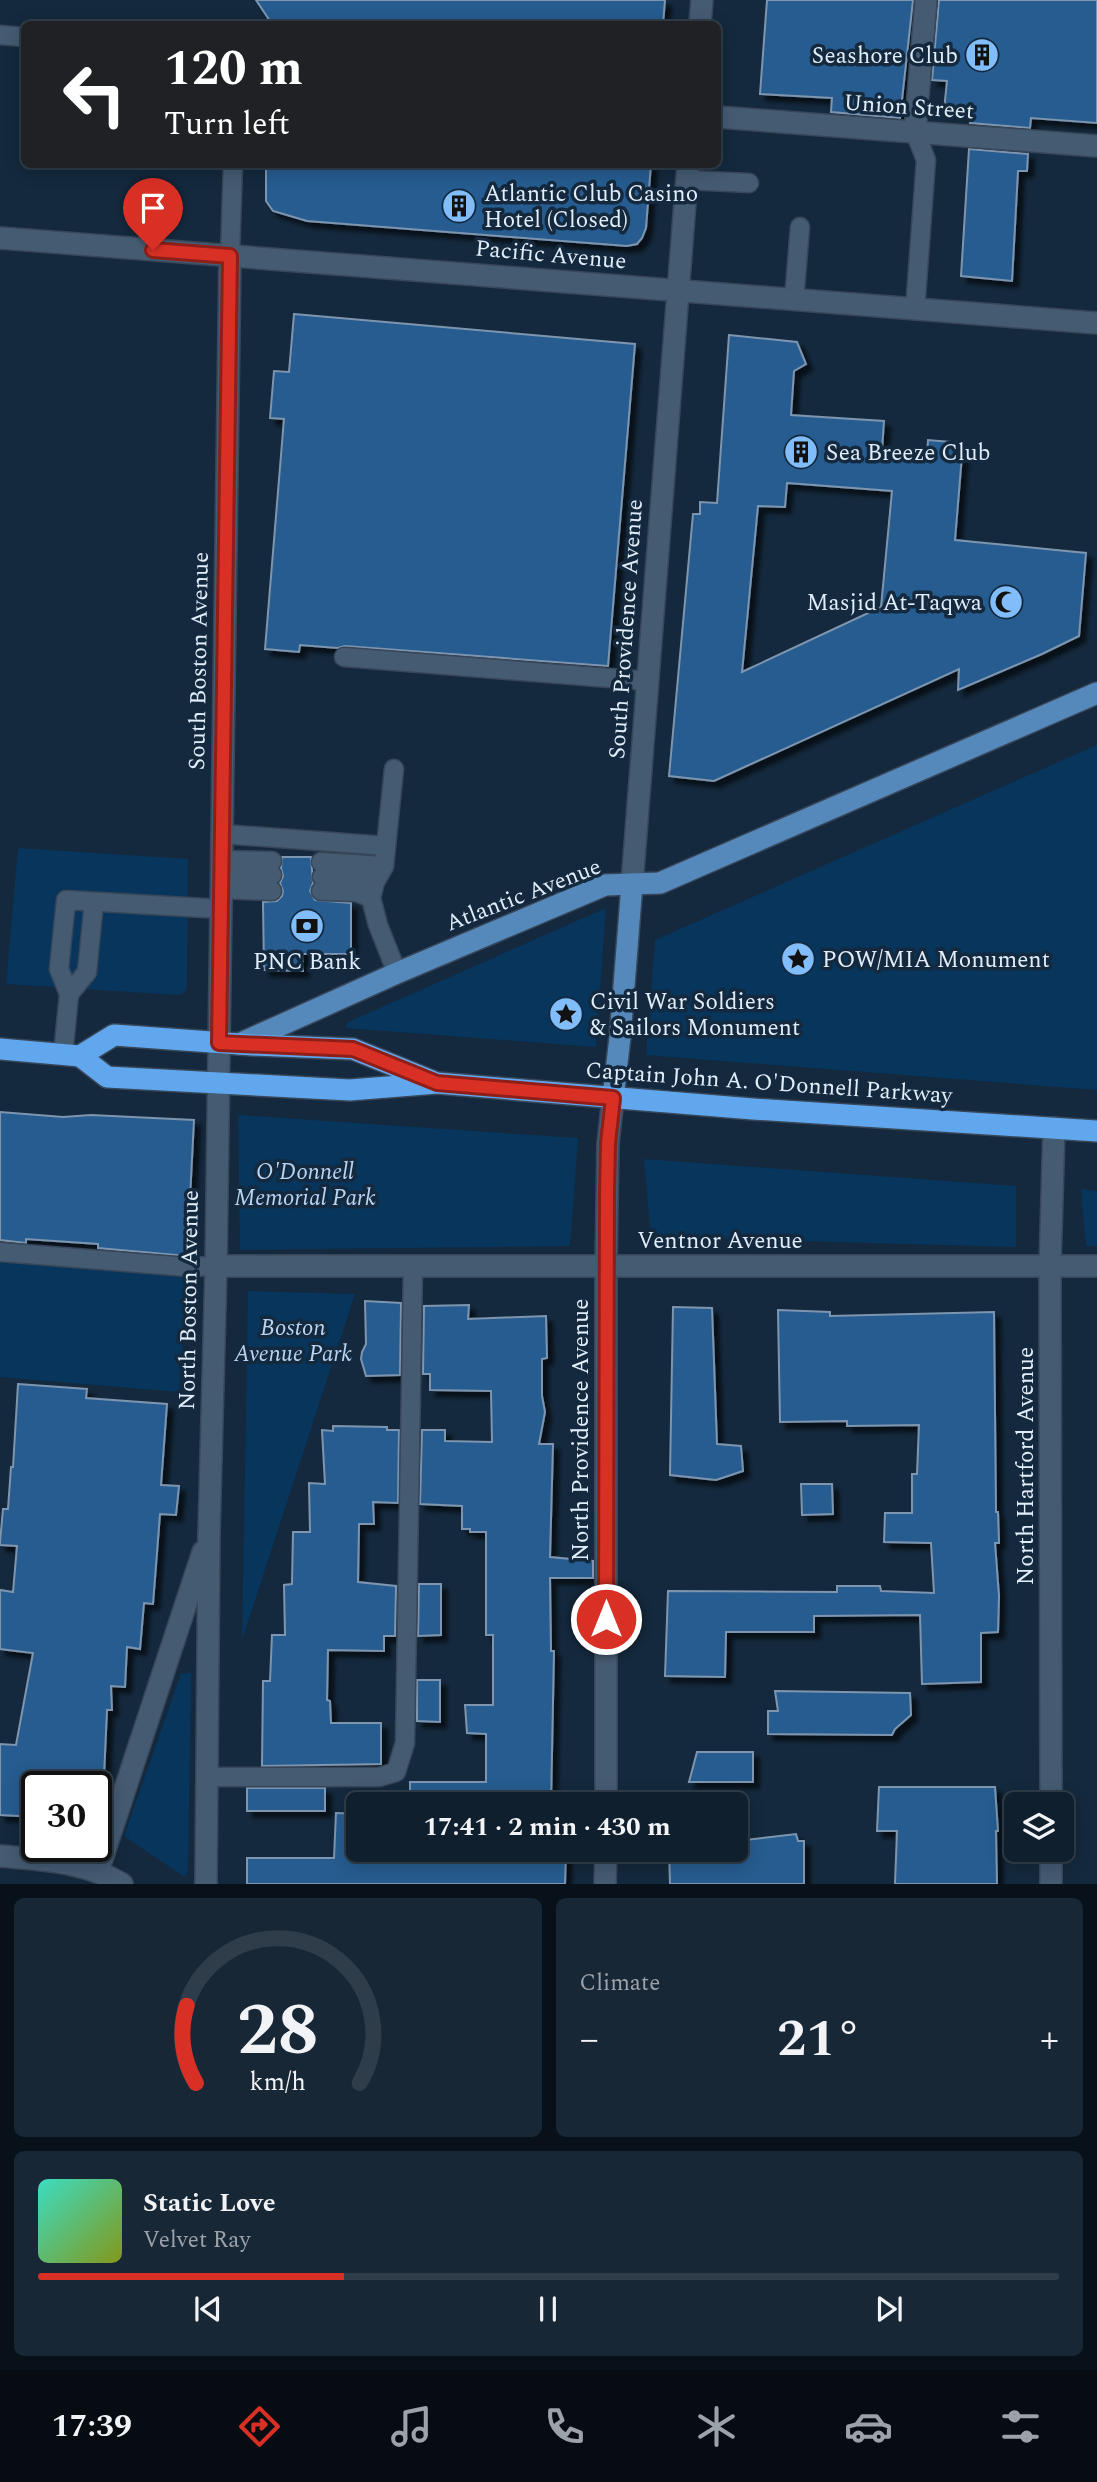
<!DOCTYPE html>
<meta charset="utf-8">
<style>
body{margin:0;font-family:Spectral,serif;background:#182736;color:#f1f3f6;height:100vh;display:flex;flex-direction:column;font-size:26px;white-space:nowrap}
*{box-sizing:border-box;margin:0}
p{font-size:23px;color:#9ba2aa}
.icon{flex:none;width:38px;height:38px;fill:none;stroke:currentColor;stroke-width:2;stroke-linecap:round;stroke-linejoin:round}
.map{position:relative;height:1884px;overflow:hidden}
.drawer{display:flex;flex-direction:column;gap:14px;padding:14px;background:#081119;flex:1}
.drawer>*{flex:none}
.hud{position:absolute;left:21px;top:21px;width:700px;height:147px;border-radius:10px;box-shadow:0 4px 18px #0003,0 0 0 2px #2f3d4a;background:#202124;color:#fff;overflow:hidden}
.buttons{position:absolute;left:1004px;top:1792px;display:grid;gap:14px}
.buttons a{display:grid;place-items:center;width:70px;height:70px;border-radius:10px;background:#0f1f2e;box-shadow:0 4px 18px #0003,0 0 0 2px #2f3d4a;font-size:35px}
.speed{position:absolute;left:21px;top:1771px;display:flex;gap:14px;font-size:35px;font-weight:700;text-align:center}
.speed>*{display:grid;place-content:center;width:91px;height:91px;border-radius:50%;background:#0f1f2e;box-shadow:0 4px 18px #0003,0 0 0 2px #2f3d4a;line-height:1}
.speed .limit{border:4px solid #111;border-radius:10px;background:#fff;color:#111}
.pin{position:absolute;display:grid;place-items:center;width:60px;height:60px;color:#fff;margin:-72px -30px;border-radius:50% 50% 50% 0;rotate:-45deg;box-shadow:0 0 7px #0007}
.pin .icon{rotate:45deg}
.me{position:absolute;width:77px;margin:-38px;rotate:0deg;stroke-linejoin:round;filter:drop-shadow(0 0 5px #0008)}
.turn{display:flex;align-items:center;gap:24px;height:147px;padding:0 28px;font-size:32px}
.turn .icon{width:91px;height:91px;stroke-width:2.5}
.turn b{display:block;font-size:49px;line-height:60px}
.big{font-size:52px;font-weight:700;line-height:1.1}
.drawer .widget{flex:1;display:flex;flex-direction:column;justify-content:center;gap:10px;min-width:0;padding:0 24px;border-radius:10px;background:#182736}
.drawer .dial{align-items:center;gap:0}
.dial svg{height:182px;overflow:visible;fill:none;stroke:#2f3d4a;stroke-width:7;stroke-linecap:round;text-anchor:middle}
.dial text{fill:#f1f3f6;stroke:none}
.song{display:flex;align-items:center;gap:21px}
.cover{width:84px;height:84px;border-radius:10px;background:linear-gradient(135deg,hsl(170 70% 55%),hsl(70 70% 35%))}
.played{height:7px;border-radius:4px;background:linear-gradient(90deg,#d93025 30%,#2f3d4a 30%)}
.keys{display:flex;justify-content:space-around;direction:ltr}
.heat{display:flex;justify-content:space-between;align-items:center;font-size:38px;direction:ltr}
.drawer .tiles{flex:1;display:grid;gap:14px;grid-template-columns:1fr 1fr}
.widget:last-child{grid-column:span 2}
.trip{position:absolute;left:346px;top:1792px;width:402px;height:70px;border-radius:10px;background:#0f1f2e;box-shadow:0 4px 18px #0003,0 0 0 2px #2f3d4a;font-weight:700;line-height:70px;text-align:center}
.dock{display:flex;height:112px;justify-content:space-around;align-items:center;background:#060c12;color:#9ba2aa}
.dock .icon{width:49px;height:49px}
.dock .selected{color:#d93025}
.dock b{font-size:32px;color:#f1f3f6}
.map>svg:first-child{display:block}
.green{fill:#07355c}
.building{fill:#255b8f;stroke:#7d95af;stroke-width:2;fill-rule:evenodd;filter:url(#shadow)}
.lines{fill:none;stroke-linecap:round;stroke-linejoin:round}
.lane-casing{stroke:#374658;stroke-width:21}
.street-casing{stroke:#374658;stroke-width:24}
.secondary-casing{stroke:#374658;stroke-width:24}
.primary-casing{stroke:#374658;stroke-width:24}
.highway-casing{stroke:#374658;stroke-width:24}
.lane{stroke:#455b72;stroke-width:18}
.street{stroke:#455b72;stroke-width:21}
.secondary{stroke:#455b72;stroke-width:21}
.primary{stroke:#5589bc;stroke-width:21}
.highway{stroke:#60a7ee;stroke-width:21}
.route-casing{stroke:#8d1f18;stroke-width:18}
.route{stroke:#d93025;stroke-width:12}
.labels{text-anchor:middle;stroke-width:7;stroke-linejoin:round;paint-order:stroke}
.poi-label{font-size:23px;fill:#e0edfb;stroke:#14293d;text-anchor:start}
.street-label{font-size:23px;fill:#e0edfb;stroke:#14293d}
.park-label{font-size:23px;font-style:italic;fill:#b8d5f4;stroke:#14293d}
</style>
<div class="map">
<svg width="1097" height="1884" viewBox="0 0 1097 1884">
<defs>
<filter id="shadow"><feDropShadow dx="6" dy="6" stdDeviation="2" flood-color="#0009"/></filter>
</defs>
<rect width="100%" height="100%" fill="#14293d"/>
<g class="green">
<path d="M1097 745V1090L646 1055 655 940Z"/>
<path d="M18 848 188 859 187 987 184 993 178 995 6 984Z"/>
<path d="M606 908 596 1047 346 1028 348 1022Z"/>
<path d="M238 1115 578 1138 570 1246 240 1250Z"/>
<path d="M644 1159 1016 1186V1247L651 1237Z"/>
<path d="M1081 1189 1097 1191V1246H1086Z"/>
<path d="M0 1252 188 1267 179 1392 0 1377Z"/>
<path d="M248 1291 355 1294 242 1640Z"/>
<path d="M191 1673 188 1867 186 1878 124 1836 181 1674Z"/>
</g>
<g class="building">
<path d="M256 0H665L663 24H272Z"/>
<path d="M767 0H913L900 118 831 112 832 98 760 94Z"/>
<path d="M939 0H1097V123L1031 118 1030 128 970 123 971 113 944 110 947 81 932 80Z"/>
<path d="M969 149 1028 154 1027 171H1018L1012 281 961 276Z"/>
<path d="M266 164H651L646 228 642 238 637 244 627 246 307 221 273 211 266 201Z"/>
<path d="M294 314 635 344 608 666 345 646 338 648 300 645 299 652 265 649 284 419 270 418 274 371 289 372Z"/>
<path d="M729 335 797 342 806 364 794 371 791 415 884 421 882 450 927 457 928 440 963 443 955 540 1086 553 1079 636 1042 654 958 690 959 669 714 781 669 776 693 514H700V502L717 503ZM787 483 892 491 881 607 742 672 758 506 785 507Z"/>
<path d="M282 857H311L313 883 310 891 315 900 351 903V954H302L303 971 264 970 263 902 277 901 282 896 283 891 280 883 283 876 281 868Z"/>
<path d="M0 1112 63 1117 91 1115 194 1120 187 1256 98 1248V1244L26 1239V1243L0 1240Z"/>
<path d="M365 1301 401 1303 400 1375 366 1376 361 1359 362 1352 366 1344Z"/>
<path d="M469 1305 468 1319 546 1316 547 1358 542 1359V1396L545 1412 539 1444H553L550 1557 593 1561V1578H550L551 1651H554L551 1804H410V1782H486V1734L467 1733 465 1705H493V1635H486V1532H470V1529H462V1506L420 1504 422 1430H445V1441L492 1442 491 1391 430 1390V1374H423L424 1306Z"/>
<path d="M673 1307 712 1308 717 1444 741 1446 743 1471 716 1480 670 1475Z"/>
<path d="M778 1310 830 1312V1316L994 1312 996 1512H998L999 1543H995L999 1596 998 1632 981 1633V1682L922 1684 920 1615 814 1616V1632H726L725 1677 665 1676 668 1591 837 1592V1586H880L881 1591 934 1593 931 1543 884 1542 885 1513H912V1474H917L919 1425 847 1426V1421L780 1422Z"/>
<path d="M18 1384 87 1389 86 1398 167 1404 161 1485 179 1486 176 1515 160 1514 153 1604 144 1603 140 1649 127 1647 125 1687 111 1686 112 1710H107L104 1776 90 1775 89 1787H37V1817L0 1815V1744L16 1745 33 1653 0 1649V1590L13 1592 17 1546 0 1545V1542L3 1509H8L11 1467H13Z"/>
<path d="M333 1426 387 1427V1430H399L398 1503 373 1502 374 1524H359L358 1582 396 1586 395 1636H384V1651L328 1650 327 1700 330 1701 331 1723H381V1764L262 1766 263 1681H270L272 1635H285L284 1585 292 1584 293 1532H310L309 1483 325 1484 322 1430 333 1431Z"/>
<path d="M801 1484H832L833 1514 802 1515Z"/>
<path d="M419 1584H441V1635L418 1636Z"/>
<path d="M417 1680H440V1722L417 1721Z"/>
<path d="M775 1691 910 1693 911 1715 895 1729 892 1735 768 1734V1711H778Z"/>
<path d="M697 1752H753V1782H689Z"/>
<path d="M879 1787H995L998 1831H996L997 1884H895L897 1831H877Z"/>
<rect x="247" y="1788" width="78" height="23"/>
<path d="M336 1813 359 1814V1850H566L565 1884H247V1858H334Z"/>
<path d="M796 1834 798 1841H804V1884H670L669 1850H737V1841Z"/>
</g>
<g class="lines">
<g class="lane-casing">
<g id="lane">
<path d="M0 35 24 37"/>
<path d="M687 180 749 183"/>
<path d="M230 256 233 164"/>
<path d="M794 300 800 227"/>
<path d="M915 310 926 160 915 132"/>
<path d="M344 657 648 681"/>
<path d="M394 769 384 866 375 882 371 898 378 925 397 973"/>
<path d="M222 834 386 846"/>
<path d="M222 860 272 861"/>
<path d="M321 862 384 866"/>
<path d="M221 875H272"/>
<path d="M322 877 357 878 375 882"/>
<path d="M221 889 272 891"/>
<path d="M321 891 357 892 371 898"/>
<path d="M69 994 87 972 94 902"/>
<path d="M63 1055 69 994 59 969 66 900 221 909"/>
<path d="M0 1252 188 1267 216 1266"/>
<path d="M208 1777H379L396 1772 405 1743 413 1266"/>
</g>
</g>
<g class="street-casing">
<g id="street">
<path d="M700 24 702 0"/>
<path d="M718 117 1097 146"/>
<path d="M915 132 926 0"/>
<path d="M632 884 688 164"/>
<path d="M216 1266H1097"/>
<path d="M606 1804V1266L608 1144 613 1098"/>
<path d="M1051 1804 1050 1267 1054 1128"/>
<path d="M98 1871 203 1552"/>
<path d="M206 1884 209 1534 216 1266 230 256"/>
<path d="M605 1884 606 1850"/>
<path d="M1051 1884V1850"/>
</g>
</g>
<g class="secondary-casing">
<g id="secondary">
<path d="M0 238 1097 323"/>
<path d="M0 1856C44 1860 84 1861 122 1884"/>
</g>
</g>
<g class="primary-casing">
<g id="primary">
<path d="M239 1044 397 973 605 885 660 883 1097 693"/>
<path d="M613 1098 620 1037 632 884"/>
</g>
</g>
<g class="highway-casing">
<g id="highway">
<path d="M0 1049 80 1056 114 1035 253 1045 353 1049 432 1081"/>
<path d="M80 1056 107 1077 350 1090 437 1083 753 1109 1097 1131"/>
</g>
</g>
<use href="#lane" class="lane"/>
<use href="#street" class="street"/>
<use href="#secondary" class="secondary"/>
<use href="#primary" class="primary"/>
<use href="#highway" class="highway"/>
</g>
<g class="lines">
<g class="route-casing">
<path id="route" d="M153 250 230 256 219 1043 353 1049 437 1083 613 1098 608 1143 607 1193 606 1619"/>
</g>
<use href="#route" class="route"/>
</g>
<defs>
<g id="building-disc" transform="scale(1.75)"><circle r="9.5" fill="#81bdfa" stroke="#14293d"/><path d="M-4-6H4V6H1V3H-1V6H-4ZM-2.5-4.3h1.7v1.8h-1.7ZM.8-4.3h1.7v1.8H.8ZM-2.5-1h1.7V.8h-1.7ZM.8-1h1.7V.8H.8Z" fill="#111"/></g>
<g id="mosque-disc" transform="scale(1.75)"><circle r="9.5" fill="#81bdfa" stroke="#14293d"/><path d="M3.5-4.9A6 6 0 1 0 3.5 4.9A5 5 0 1 1 3.5-4.9Z" fill="#111"/></g>
<g id="bank-disc" transform="scale(1.75)"><circle r="9.5" fill="#81bdfa" stroke="#14293d"/><path d="M-6-4H6V4H-6ZM0-2.3a2.3 2.3 0 1 0 0 4.6a2.3 2.3 0 1 0 0-4.6Z" fill="#111"/></g>
<g id="sight-disc" transform="scale(1.75)"><circle r="9.5" fill="#81bdfa" stroke="#14293d"/><path d="M0-6L1.8-2.2L6-1.7L2.9 1.2L3.7 5.4L0 3.3L-3.7 5.4L-2.9 1.2L-6-1.7L-1.8-2.2Z" fill="#111"/></g>
</defs>
<g fill-rule="evenodd">
<use href="#building-disc" x="982" y="55"/>
<use href="#building-disc" x="459" y="206"/>
<use href="#building-disc" x="801" y="452"/>
<use href="#mosque-disc" x="1006" y="602"/>
<use href="#bank-disc" x="307" y="926"/>
<use href="#sight-disc" x="798" y="959"/>
<use href="#sight-disc" x="566" y="1014"/>
</g>
<g class="labels">
<g class="poi-label">
<text x="958" y="63" text-anchor="end">Seashore Club</text>
<text x="484" y="201">Atlantic Club Casino<tspan x="484" dy="26">Hotel (Closed)</tspan></text>
<text x="826" y="460">Sea Breeze Club</text>
<text x="982" y="610" text-anchor="end">Masjid At-Taqwa</text>
<text x="822" y="967">POW/MIA Monument</text>
<text x="307" y="969" text-anchor="middle">PNC Bank</text>
<text x="590" y="1009">Civil War Soldiers<tspan x="590" dy="26">&amp; Sailors Monument</tspan></text>
</g>
<g class="street-label">
<text transform="translate(909 106) rotate(4)" y="8">Union Street</text>
<text transform="translate(551 254) rotate(5)" y="8">Pacific Avenue</text>
<text transform="translate(625 629) rotate(-86)" y="8">South Providence Avenue</text>
<text transform="translate(198 661) rotate(-89)" y="8">South Boston Avenue</text>
<text transform="translate(523 894) rotate(-21)" y="8">Atlantic Avenue</text>
<text transform="translate(769 1082) rotate(4)" y="8">Captain John A. O'Donnell Parkway</text>
<text x="720" y="1248">Ventnor Avenue</text>
<text transform="translate(188 1300) rotate(-89)" y="8">North Boston Avenue</text>
<text transform="translate(580 1430) rotate(-90)" y="8">North Providence Avenue</text>
<text transform="translate(1025 1466) rotate(-90)" y="8">North Hartford Avenue</text>
</g>
<g class="park-label">
<text x="305" y="1179">O'Donnell<tspan x="305" dy="26">Memorial Park</tspan></text>
<text x="293" y="1335">Boston<tspan x="293" dy="26">Avenue Park</tspan></text>
</g>
</g>
</svg>
<div class="buttons">
<a><svg class="icon" aria-label="layers" viewBox="0 0 24 24"><path d="M12 4l9 5-9 5-9-5zM3 14l9 5 9-5"/></svg></a>
</div>
<div class="speed"><div class="limit">30</div></div>
<div class="pin" style="left:153px;top:250px;background:#d93025"><svg class="icon" aria-label="arrive" viewBox="0 0 24 24"><path d="M6 21V4h12l-3 4 3 4H6"/></svg></div>
<svg class="me" style="left:606px;top:1619px" viewBox="-20 -20 40 40"><circle r="17" fill="#d93025" stroke="#fff" stroke-width="3"/><path d="M0-11L8 9 0 5-8 9z" fill="#fff"/></svg>
<div class="trip">17:41 · 2 min · 430 m</div>
<div class="hud">
<div class="turn"><svg class="icon" aria-label="left" viewBox="0 0 24 24"><path d="M17 20v-9H6M10 6l-5 5 5 5"/></svg><div><b>120 m</b>Turn left</div></div>
</div>
</div>
<section class="drawer">
<div class="tiles">
<div class="widget dial"><svg viewBox="0 0 100 80">
<path d="M14 69A42 42 0 1 1 86 69"/>
<path d="M14 69A42 42 0 0 1 10 35" stroke="#d93025"/>
<text x="50" y="56" font-size="32" font-weight="700">28</text>
<text x="50" y="72" font-size="11">km/h</text>
</svg></div>
<div class="widget"><p>Climate</p>
<div class="heat"><a>−</a><b class="big">21°</b><a>+</a></div>
</div>
<div class="widget">
<div class="song"><i class="cover"></i><div><b>Static Love</b><p>Velvet Ray</p></div></div>
<div class="played"></div>
<div class="keys"><svg class="icon" aria-label="previous" viewBox="0 0 24 24"><path d="M18 5L8 12l10 7zM5 5v14"/></svg><svg class="icon" aria-label="pause" viewBox="0 0 24 24"><path d="M8 5v14M16 5v14"/></svg><svg class="icon" aria-label="next" viewBox="0 0 24 24"><path d="M6 5l10 7-10 7zM19 5v14"/></svg></div>
</div>
</div>
</section>
<nav class="dock">
<b>17:39</b>
<svg class="icon selected" aria-label="directions" viewBox="0 0 24 24"><path d="M12 3l9 9-9 9-9-9zM9 14v-3h6M13 9l2 2-2 2"/></svg>
<svg class="icon" aria-label="music" viewBox="0 0 24 24"><path d="M9 18V5l10-2v13"/><circle cx="6" cy="18" r="3"/><circle cx="16" cy="16" r="3"/></svg>
<svg class="icon" aria-label="phone" viewBox="0 0 24 24"><path d="M5 4h4l2 5-3 2q2 4 5 5l2-3 5 2v4C11 20 4 13 5 4z"/></svg>
<svg class="icon" aria-label="climate" viewBox="0 0 24 24"><path d="M12 3v18M4 7l16 10M4 17L20 7"/></svg>
<svg class="icon" aria-label="car" viewBox="0 0 24 24"><path d="M5 17H2v-5l4-1 3-4h7l3 4 3 1v5h-3M9 17h6M6 11h13"/><circle cx="7" cy="17" r="2"/><circle cx="17" cy="17" r="2"/></svg>
<svg class="icon" aria-label="filters" viewBox="0 0 24 24"><path d="M4 7h16M4 17h16"/><circle cx="9" cy="7" r="2"/><circle cx="15" cy="17" r="2"/></svg>
</nav>
